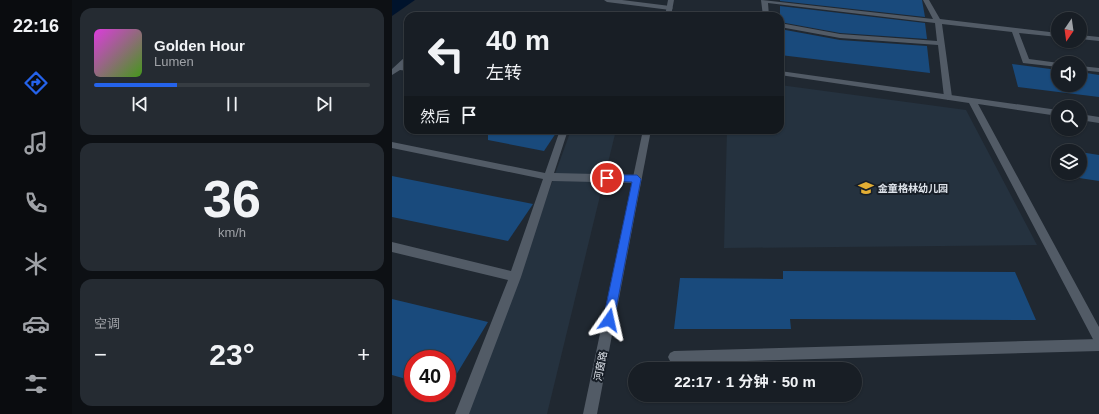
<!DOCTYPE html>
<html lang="zh">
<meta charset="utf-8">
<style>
body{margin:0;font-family:Helvetica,"Noto Sans SC",sans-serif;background:#252b32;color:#f1f3f6;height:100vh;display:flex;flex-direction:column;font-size:15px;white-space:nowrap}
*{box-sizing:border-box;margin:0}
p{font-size:13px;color:#9fa2a7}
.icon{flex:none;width:22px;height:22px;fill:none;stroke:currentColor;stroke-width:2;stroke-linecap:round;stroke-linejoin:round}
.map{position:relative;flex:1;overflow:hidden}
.details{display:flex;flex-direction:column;gap:8px;padding:8px;background:#0d1014;width:320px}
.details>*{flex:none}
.banner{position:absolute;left:12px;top:12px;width:380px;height:122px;border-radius:12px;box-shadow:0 1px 3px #0004,0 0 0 1px #363c42;background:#181e25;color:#f1f3f6;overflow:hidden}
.needle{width:26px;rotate:193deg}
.fabs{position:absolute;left:659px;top:12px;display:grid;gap:8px}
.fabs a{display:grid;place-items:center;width:36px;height:36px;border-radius:50%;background:#181e25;box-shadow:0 1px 3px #0004,0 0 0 1px #363c42;font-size:20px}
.speed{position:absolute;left:12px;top:350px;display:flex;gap:8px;font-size:20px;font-weight:700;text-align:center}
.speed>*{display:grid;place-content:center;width:52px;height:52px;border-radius:50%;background:#181e25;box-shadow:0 1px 3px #0004,0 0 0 1px #363c42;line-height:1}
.speed .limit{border:6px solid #d22;background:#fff;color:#111}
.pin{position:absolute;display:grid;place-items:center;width:34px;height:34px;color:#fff;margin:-17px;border:2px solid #fff;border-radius:50%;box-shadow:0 1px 4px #0007}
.me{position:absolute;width:44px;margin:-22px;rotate:11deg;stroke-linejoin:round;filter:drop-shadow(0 0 3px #0008)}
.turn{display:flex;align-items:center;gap:14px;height:84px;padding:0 16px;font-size:18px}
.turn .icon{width:52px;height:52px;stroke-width:2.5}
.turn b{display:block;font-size:28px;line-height:34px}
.then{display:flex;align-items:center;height:38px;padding:0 16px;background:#0003;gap:8px;font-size:15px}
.big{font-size:30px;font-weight:700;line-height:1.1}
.details .card{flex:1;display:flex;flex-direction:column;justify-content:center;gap:6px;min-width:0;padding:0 14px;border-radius:12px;background:#252b32}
.details .dial{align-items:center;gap:0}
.dial b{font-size:52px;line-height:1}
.song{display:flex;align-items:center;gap:12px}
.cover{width:48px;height:48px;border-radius:6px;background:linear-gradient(135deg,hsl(300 70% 55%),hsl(100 70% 35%))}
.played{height:4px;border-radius:2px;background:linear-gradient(90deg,#2563eb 30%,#363c42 30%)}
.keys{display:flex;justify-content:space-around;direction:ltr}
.heat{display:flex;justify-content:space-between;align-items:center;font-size:22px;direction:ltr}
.trip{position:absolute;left:236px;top:362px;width:234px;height:40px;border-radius:20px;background:#181e25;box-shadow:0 1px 3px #0004,0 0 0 1px #363c42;font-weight:700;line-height:40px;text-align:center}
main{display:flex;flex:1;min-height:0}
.dock{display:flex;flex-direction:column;width:72px;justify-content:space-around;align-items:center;background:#0a0c0f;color:#9fa2a7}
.dock .icon{width:28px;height:28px}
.dock .on{color:#2563eb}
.dock b{font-size:18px;color:#f1f3f6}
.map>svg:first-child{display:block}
.built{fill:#25323f}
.water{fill:#00132c}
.building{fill:#194a7c}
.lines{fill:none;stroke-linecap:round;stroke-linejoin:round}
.service{fill:#525b66;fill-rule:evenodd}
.minor{fill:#525b66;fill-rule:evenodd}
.tertiary{fill:#525b66;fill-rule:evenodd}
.route{fill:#2563eb;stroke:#184099}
.labels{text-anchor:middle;stroke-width:4;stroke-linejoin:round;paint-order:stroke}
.poi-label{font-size:10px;font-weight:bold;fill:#dfe4eb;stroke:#171e27;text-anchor:start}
.street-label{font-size:10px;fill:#dfe4eb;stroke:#171e27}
</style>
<main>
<nav class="dock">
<b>22:16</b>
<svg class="icon on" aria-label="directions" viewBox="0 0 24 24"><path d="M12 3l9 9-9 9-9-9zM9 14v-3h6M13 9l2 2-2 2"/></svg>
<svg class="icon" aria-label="music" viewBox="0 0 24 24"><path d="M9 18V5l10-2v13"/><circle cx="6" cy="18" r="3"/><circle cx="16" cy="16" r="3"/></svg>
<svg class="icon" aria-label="phone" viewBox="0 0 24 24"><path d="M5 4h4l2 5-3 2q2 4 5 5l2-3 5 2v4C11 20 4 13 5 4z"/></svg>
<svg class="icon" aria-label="climate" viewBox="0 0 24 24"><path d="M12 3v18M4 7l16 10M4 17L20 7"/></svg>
<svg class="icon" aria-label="car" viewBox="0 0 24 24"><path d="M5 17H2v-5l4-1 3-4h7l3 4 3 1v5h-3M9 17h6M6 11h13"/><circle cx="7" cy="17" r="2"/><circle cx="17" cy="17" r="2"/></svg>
<svg class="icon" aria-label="filters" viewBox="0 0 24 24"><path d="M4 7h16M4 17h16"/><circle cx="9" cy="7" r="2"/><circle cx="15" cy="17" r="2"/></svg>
</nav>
<section class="details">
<div class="card">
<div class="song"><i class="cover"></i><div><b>Golden Hour</b><p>Lumen</p></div></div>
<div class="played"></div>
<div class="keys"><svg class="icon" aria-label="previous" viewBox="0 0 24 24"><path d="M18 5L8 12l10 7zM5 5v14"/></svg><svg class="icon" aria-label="pause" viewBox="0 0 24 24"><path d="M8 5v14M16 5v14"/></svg><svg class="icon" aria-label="next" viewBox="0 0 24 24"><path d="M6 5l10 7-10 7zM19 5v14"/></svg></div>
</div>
<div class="card dial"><b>36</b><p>km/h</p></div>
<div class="card"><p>空调</p>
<div class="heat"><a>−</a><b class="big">23°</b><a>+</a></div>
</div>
</section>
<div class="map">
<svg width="707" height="414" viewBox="0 0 707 414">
<rect width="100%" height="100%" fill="#202831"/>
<g class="built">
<path d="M388 85 574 110 645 245 332 248 335 130H388Z"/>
<path d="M179 130H224L155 414H76Z"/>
</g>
<path class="water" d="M0 0H23L0 16Z"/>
<g class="building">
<path d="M388 0H530L533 17 388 1Z"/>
<path d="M388 6 533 23 535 39 448 33 388 22Z"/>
<path d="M388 29 448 40 535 46 538 73 388 55Z"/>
<path d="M620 64 666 70V85H688V72L707 75V97L626 87Z"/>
<path d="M96 130H166L152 151 96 140Z"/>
<path d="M688 152 707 155V181L674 176 673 173H688Z"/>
<path d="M0 176 141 204 116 241 0 217Z"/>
<path d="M391 271 623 272 644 320 398 319 399 329H282L288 278 391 279Z"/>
<path d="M0 299 96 322 55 390V359H21V381L0 375Z"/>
</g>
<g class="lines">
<g class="service">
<path d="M212 0H230L278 6 281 8 278 10 215 2Z"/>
<path d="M369 0 541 19 531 0H537L548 19 666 33V37L627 33 637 59 667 63 666 67 631 63 620 32 550 24 560 97 556 100 552 97 546 45 448 38 388 27V23L448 34 545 41 543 23 376 3 377 16H371Z"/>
<path d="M688 35 707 37V41L688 39Z"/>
<path d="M13 57H16V63L13 66 16 67V71L8 70 0 75V69Z"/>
<path d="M688 66 707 68V72L688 70Z"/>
<path d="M168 130H176L162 173 245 175 250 179 245 183 160 181 129 277 77 414H63L116 280 0 252V242L119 271 151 179 0 148V142L153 173Z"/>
<path d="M707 339V351L282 363 278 361 276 357 278 353 282 351Z"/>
</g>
<g class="minor">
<path d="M388 71 666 110V116L586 104 707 327V345L703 343 577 103 388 75Z"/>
<path d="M688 114 707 117V123L688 120Z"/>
</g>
<g class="tertiary">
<path d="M276 0H282L279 16H273Z"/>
<path d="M251 130H259L205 414H191Z"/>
</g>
</g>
<path class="route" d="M215 175H245L249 179 222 320 221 324 217 325 213 324 211 320 240 182 212 181 211 178Z"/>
<defs>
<g id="school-bare" transform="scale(1.2)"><path d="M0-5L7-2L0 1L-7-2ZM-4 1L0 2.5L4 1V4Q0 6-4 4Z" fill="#e3ae34" stroke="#171e27" stroke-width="2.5" paint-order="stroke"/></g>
</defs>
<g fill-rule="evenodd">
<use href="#school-bare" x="474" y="188"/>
</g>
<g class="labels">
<g class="poi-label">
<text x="486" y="192">金童格林幼儿园</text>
</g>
<g class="street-label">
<text transform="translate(208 366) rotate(-79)" y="4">河茵路</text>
</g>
</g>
</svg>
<div class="fabs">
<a><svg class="needle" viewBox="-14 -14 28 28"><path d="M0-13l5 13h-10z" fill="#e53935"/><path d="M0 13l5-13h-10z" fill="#9fa2a7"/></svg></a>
<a><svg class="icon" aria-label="sound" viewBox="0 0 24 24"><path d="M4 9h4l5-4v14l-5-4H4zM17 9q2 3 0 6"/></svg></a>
<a><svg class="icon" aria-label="search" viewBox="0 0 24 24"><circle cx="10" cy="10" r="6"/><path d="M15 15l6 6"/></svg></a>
<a><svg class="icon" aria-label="layers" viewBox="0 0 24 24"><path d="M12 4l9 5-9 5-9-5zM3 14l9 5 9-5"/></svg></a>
</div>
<div class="speed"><div class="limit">40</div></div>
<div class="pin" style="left:215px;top:178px;background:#d93025"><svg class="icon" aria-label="arrive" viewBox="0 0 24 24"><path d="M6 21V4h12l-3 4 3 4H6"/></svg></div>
<svg class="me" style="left:217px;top:320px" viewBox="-20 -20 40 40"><path d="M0-17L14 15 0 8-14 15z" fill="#2563eb" stroke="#fff" stroke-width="4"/></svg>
<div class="trip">22:17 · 1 分钟 · 50 m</div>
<div class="banner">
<div class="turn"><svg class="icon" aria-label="left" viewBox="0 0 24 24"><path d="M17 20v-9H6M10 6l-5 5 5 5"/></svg><div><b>40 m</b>左转</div></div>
<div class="then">然后<svg class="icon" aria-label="arrive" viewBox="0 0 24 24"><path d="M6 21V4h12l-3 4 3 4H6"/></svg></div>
</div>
</div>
</main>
